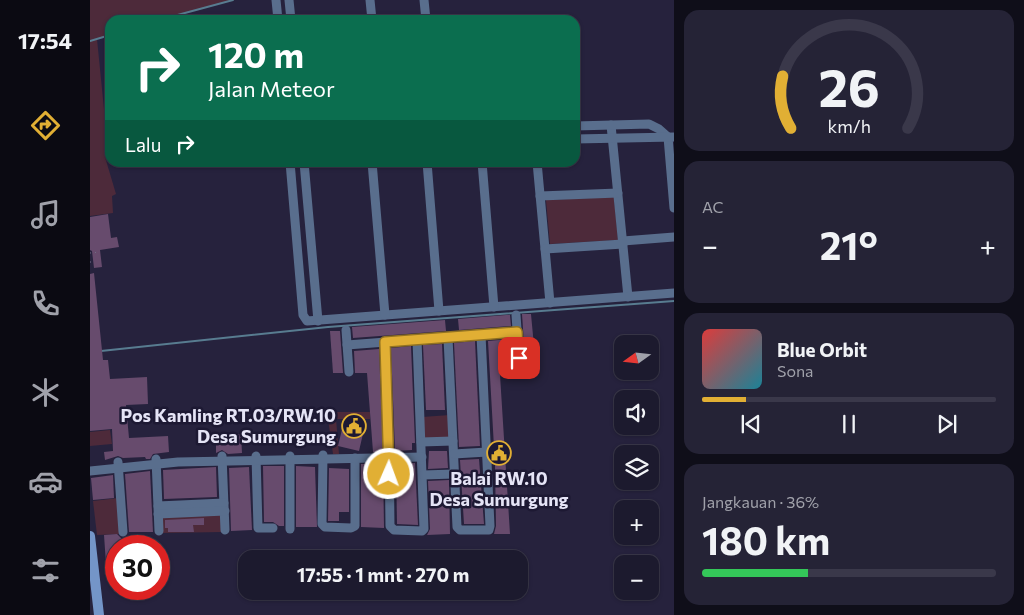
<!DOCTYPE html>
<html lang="id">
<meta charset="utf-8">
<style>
body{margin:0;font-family:Commissioner,sans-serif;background:#252336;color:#f1f3f6;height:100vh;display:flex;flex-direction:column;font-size:19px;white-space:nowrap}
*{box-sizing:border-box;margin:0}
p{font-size:16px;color:#a0a1aa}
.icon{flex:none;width:28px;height:28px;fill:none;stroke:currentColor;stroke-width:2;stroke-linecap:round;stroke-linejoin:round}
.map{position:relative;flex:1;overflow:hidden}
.side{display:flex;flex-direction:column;gap:10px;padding:10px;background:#0f0e19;width:350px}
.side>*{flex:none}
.guide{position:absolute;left:15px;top:15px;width:475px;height:152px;border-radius:15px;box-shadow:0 1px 4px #0004,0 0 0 1px #3a384a;background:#0b6e4f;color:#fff;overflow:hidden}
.needle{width:32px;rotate:255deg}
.fabs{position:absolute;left:524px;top:335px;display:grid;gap:10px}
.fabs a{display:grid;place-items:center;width:45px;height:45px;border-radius:10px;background:#1c1a2e;box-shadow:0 1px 4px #0004,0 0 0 1px #3a384a;font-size:25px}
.speed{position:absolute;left:15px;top:535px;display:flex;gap:10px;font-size:25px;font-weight:700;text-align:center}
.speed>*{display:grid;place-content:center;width:65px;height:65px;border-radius:50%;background:#1c1a2e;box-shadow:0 1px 4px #0004,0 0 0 1px #3a384a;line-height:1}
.speed .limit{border:8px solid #d22;background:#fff;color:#111}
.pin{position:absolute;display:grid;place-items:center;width:42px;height:42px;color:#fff;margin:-21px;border-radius:10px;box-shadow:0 2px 8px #0006}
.me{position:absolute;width:55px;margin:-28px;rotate:2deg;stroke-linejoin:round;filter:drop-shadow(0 0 4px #0008)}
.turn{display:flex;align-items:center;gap:18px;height:105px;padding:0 20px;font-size:22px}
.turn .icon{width:65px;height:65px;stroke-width:2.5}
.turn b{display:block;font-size:35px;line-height:42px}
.then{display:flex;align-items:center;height:48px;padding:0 20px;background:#0003;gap:10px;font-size:19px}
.big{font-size:38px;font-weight:700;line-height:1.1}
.side .card{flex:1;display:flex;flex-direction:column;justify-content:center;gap:8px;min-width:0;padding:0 18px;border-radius:15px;background:#252336}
.side .dial{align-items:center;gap:0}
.dial svg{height:130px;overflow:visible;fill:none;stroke:#3a384a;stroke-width:7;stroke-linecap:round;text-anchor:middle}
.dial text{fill:#f1f3f6;stroke:none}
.song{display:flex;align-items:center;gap:15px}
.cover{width:60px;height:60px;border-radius:8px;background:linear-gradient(135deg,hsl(0 70% 55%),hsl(190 70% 35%))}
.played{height:5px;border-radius:2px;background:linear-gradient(90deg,#e1af34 15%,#3a384a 15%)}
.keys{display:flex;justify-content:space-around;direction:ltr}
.heat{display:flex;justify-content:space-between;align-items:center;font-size:28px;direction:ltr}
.charge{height:8px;border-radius:4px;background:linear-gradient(90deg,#34c759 36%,#3a384a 0)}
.trip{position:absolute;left:148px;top:550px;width:290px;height:50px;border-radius:15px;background:#1c1a2e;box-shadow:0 1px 4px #0004,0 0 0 1px #3a384a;font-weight:700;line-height:50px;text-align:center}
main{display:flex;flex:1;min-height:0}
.tabs{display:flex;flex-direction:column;width:90px;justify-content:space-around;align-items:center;background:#0b0a12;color:#a0a1aa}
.tabs .icon{width:35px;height:35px}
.tabs .on{color:#e1af34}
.tabs b{font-size:22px;color:#f1f3f6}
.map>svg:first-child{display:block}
.green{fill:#4d2a3a}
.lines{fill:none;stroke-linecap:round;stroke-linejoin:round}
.stream{stroke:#587c90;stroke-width:2}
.building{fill:#674b6d}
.path{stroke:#726f87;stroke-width:1;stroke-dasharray:1 4;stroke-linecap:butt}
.minor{stroke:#596e8d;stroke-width:9}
.secondary{stroke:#7495c8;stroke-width:10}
.route-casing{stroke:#927222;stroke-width:12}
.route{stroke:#e1af34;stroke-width:9}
.labels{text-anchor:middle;stroke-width:5;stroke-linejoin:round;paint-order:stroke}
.poi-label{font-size:18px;font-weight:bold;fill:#e5e4f6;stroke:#1d1933;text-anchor:end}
</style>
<main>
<nav class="tabs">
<b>17:54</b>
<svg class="icon on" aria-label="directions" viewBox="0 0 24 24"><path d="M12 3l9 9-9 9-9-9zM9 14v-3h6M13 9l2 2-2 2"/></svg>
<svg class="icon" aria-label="music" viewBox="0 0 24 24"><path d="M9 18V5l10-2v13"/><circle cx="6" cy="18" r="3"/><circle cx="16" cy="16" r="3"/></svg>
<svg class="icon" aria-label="phone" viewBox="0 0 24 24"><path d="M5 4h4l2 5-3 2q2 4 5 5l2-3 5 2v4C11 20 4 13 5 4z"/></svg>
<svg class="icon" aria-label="climate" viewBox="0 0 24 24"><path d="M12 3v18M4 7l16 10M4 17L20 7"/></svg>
<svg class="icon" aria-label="car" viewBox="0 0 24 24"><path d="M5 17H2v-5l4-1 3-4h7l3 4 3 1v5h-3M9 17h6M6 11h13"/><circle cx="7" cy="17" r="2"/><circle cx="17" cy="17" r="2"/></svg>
<svg class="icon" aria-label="filters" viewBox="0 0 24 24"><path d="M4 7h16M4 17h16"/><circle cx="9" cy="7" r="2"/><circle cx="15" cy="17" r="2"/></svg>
</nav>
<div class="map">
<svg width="584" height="615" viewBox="0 0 584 615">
<rect width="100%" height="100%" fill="#26223d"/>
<g class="green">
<path d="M0 0H143L69 20H20V35L7 39 18 149 15 157 26 194 22 196 23 213 0 216Z"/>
<path d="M524 197 528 240 460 244 456 200Z"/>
<path d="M237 412H280V419H246L249 454H243Z"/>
<path d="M360 415 361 439 333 440 332 417Z"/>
<path d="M20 430 22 444 0 446V432Z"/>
<path d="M28 498 32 534 7 535 3 501Z"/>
<path d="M132 514 133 532 72 533 71 516Z"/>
</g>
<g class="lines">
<g class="stream">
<path d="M69 20 143 0"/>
<path d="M0 41 20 35"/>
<path d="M11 351 238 327 584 301"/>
</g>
</g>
<g class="building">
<path d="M18 214 21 238 27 237 29 247 10 250 12 267 4 268 2 251 0 250V217Z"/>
<path d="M4 273 13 360H18L20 379 57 377 58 404 36 405 39 438 78 436 79 452 63 454 60 459H56L55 457 33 458 28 456 15 460 14 452 23 451 22 429 0 431V274Z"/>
<path d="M432 314H441L445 357 435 358Z"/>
<path d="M416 315H420L421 326 369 330 368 319Z"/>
<path d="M355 320 356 331 263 338 262 327Z"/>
<path d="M240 331H250L253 373H243Z"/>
<path d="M421 339 423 359H409L420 534H404L406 526 405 465 398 341Z"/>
<path d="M385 341 390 446 369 447 364 343Z"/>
<path d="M352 344 355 410H336L333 345Z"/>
<path d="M321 346 325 443H322V450L305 451 301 348Z"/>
<path d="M289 349 293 452H283L277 373H265L264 351Z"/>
<path d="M254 421H268V423L275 425 269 451 248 446Z"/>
<path d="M151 434 152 453 138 454 132 450 126 453V435Z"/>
<path d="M339 451H357L358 468 338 469Z"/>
<path d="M389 459 394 524H374L370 460Z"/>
<path d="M325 463 328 525 307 524 306 464Z"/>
<path d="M271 464H293L294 528 271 527Z"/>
<path d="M173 466H194V526H189L183 522H174Z"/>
<path d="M206 466 225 467 227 527H206Z"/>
<path d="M126 467 127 497 74 499 73 470Z"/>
<path d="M159 467 162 530 141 531 139 468Z"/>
<path d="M239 468 259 469V512H249V521H238Z"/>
<path d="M60 471 63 532H39L35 474Z"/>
<path d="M23 475 24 498 3 500 1 478Z"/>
<path d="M359 480 360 534 337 535 340 529 338 481Z"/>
<path d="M114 518V525H103L104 532H78V528H75V520Z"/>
<path d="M27 534 31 538 32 546H26V563L16 564 14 535Z"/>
</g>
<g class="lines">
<g class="path">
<path d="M0 253 10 252"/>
<path d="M0 262H2"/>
</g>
<g class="minor">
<path d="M186 0 188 20"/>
<path d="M199 0 201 20"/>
<path d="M280 0 282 20"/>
<path d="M334 0 336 20"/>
<path d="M521 125 538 297"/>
<path d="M485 126 559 124 569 129 578 137"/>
<path d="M578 137 584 208"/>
<path d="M485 139 584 137"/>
<path d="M200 162 213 315 217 321 584 293"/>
<path d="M214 162 228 321"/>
<path d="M282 162 295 315"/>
<path d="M337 162 349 311"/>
<path d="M392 162 404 307"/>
<path d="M447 162 460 303"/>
<path d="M450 196 528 193"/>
<path d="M533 241 584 237"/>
<path d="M455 249 533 244"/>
<path d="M426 315 429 358"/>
<path d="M256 330 259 372"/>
<path d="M358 338 367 527 370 530H399L400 526 391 335"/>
<path d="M295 342 299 442 300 526 304 530 332 531 334 529 327 340"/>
<path d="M257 345 427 332"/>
<path d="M331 442 363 441"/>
<path d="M364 454 397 452"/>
<path d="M233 455 232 524 235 527 261 528 265 526V458"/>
<path d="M132 456 135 530"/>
<path d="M166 456 168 528H183"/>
<path d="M200 456V529"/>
<path d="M66 459 69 531"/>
<path d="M28 462 33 532"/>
<path d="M0 471 88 462 332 457"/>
<path d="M333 475 364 474"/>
<path d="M68 506 134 503"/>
<path d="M68 514 135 511"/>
</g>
<path class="secondary" d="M0 536 9 615"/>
</g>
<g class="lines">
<g class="route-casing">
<path id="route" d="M299 474 295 342 427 332 429 358"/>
</g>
<use href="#route" class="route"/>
</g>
<defs>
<g id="civic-ring" transform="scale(1.25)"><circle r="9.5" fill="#1d1933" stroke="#e1af34" stroke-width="1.5"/><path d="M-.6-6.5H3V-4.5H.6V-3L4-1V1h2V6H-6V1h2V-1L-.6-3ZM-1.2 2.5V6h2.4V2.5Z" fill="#e1af34"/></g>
</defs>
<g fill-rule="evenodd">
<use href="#civic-ring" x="264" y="426"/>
<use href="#civic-ring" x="409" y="453"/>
</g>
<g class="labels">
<g class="poi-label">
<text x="246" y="422">Pos Kamling RT.03/RW.10<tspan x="246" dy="21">Desa Sumurgung</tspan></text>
<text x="409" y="485" text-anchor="middle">Balai RW.10<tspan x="409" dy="21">Desa Sumurgung</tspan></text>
</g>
</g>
</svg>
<div class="fabs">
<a><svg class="needle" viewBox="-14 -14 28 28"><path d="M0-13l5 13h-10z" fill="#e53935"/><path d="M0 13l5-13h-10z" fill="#a0a1aa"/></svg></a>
<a><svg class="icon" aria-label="sound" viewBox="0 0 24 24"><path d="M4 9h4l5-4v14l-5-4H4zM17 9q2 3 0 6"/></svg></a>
<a><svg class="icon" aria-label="layers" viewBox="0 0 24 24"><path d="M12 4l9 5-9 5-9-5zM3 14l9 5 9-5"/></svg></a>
<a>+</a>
<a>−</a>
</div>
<div class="speed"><div class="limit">30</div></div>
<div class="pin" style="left:429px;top:358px;background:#d93025"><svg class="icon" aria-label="arrive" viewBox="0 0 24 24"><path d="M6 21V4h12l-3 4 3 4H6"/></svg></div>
<svg class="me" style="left:299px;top:474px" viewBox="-20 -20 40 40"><circle r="17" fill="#e1af34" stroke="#fff" stroke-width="3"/><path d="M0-11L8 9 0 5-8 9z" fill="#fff"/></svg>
<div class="trip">17:55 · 1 mnt · 270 m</div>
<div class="guide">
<div class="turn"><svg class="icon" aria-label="right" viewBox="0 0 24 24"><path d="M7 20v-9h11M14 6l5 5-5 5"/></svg><div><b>120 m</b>Jalan Meteor</div></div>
<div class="then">Lalu<svg class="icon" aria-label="right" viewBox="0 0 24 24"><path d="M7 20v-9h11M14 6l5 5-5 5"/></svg></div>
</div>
</div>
<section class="side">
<div class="card dial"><svg viewBox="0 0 100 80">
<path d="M14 69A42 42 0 1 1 86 69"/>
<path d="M14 69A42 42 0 0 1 9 37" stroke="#e1af34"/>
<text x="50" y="56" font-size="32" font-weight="700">26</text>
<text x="50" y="72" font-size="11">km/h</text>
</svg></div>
<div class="card"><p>AC</p>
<div class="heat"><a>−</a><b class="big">21°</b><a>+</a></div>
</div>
<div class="card">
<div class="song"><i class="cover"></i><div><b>Blue Orbit</b><p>Sona</p></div></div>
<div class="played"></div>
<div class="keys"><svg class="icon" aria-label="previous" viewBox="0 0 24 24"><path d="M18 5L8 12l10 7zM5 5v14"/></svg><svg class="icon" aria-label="pause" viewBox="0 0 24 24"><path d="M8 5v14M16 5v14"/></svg><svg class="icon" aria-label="next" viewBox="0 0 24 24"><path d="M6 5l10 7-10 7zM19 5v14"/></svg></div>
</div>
<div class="card"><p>Jangkauan · 36%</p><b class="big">180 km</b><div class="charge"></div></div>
</section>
</main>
